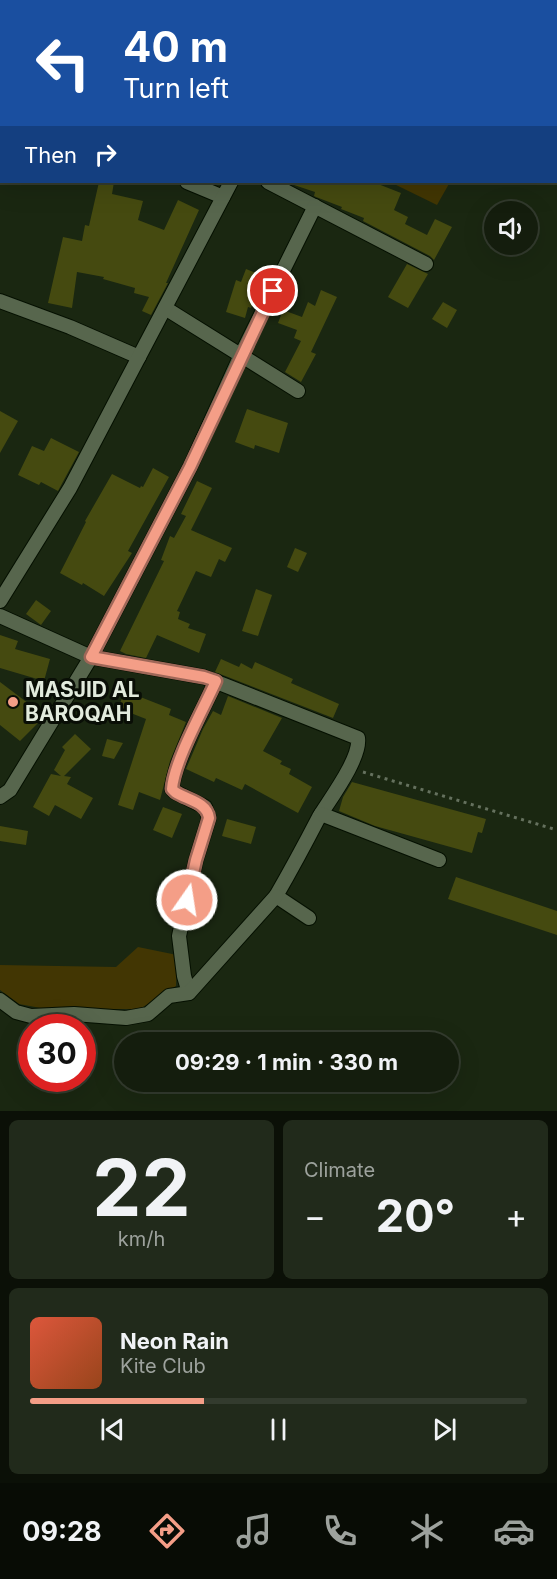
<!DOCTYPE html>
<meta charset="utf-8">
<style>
body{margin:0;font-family:Inter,sans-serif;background:#212a1b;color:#f1f3f6;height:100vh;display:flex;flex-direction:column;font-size:22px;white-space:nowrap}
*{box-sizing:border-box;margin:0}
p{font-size:20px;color:#9da29d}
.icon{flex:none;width:33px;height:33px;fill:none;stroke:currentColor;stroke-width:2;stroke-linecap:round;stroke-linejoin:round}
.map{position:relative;height:1111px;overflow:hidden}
.side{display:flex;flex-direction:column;gap:9px;padding:9px;background:#0b1007;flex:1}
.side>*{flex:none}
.hud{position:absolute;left:0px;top:0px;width:558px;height:183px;box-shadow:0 6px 24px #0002,0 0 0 2px #333b2e;background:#1a4fa0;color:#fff;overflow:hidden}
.tools{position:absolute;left:484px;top:201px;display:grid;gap:12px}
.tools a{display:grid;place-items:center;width:54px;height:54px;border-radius:50%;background:#141d0d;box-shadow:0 6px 24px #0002,0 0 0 2px #333b2e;font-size:30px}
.speed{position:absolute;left:18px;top:1014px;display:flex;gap:12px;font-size:30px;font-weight:700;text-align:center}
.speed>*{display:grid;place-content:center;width:78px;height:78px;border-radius:50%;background:#141d0d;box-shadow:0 6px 24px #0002,0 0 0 2px #333b2e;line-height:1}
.speed .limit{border:9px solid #d22;background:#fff;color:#111}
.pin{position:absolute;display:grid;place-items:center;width:51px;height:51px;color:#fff;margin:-26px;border:3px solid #fff;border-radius:50%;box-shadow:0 2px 6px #0007}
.me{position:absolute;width:66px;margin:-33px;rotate:13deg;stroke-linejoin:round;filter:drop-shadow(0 0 4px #0008)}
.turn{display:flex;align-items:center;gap:21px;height:126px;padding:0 24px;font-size:27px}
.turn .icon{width:78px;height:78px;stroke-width:2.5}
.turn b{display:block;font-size:42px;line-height:51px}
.then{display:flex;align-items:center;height:57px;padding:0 24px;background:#0003;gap:12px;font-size:22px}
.big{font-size:45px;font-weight:700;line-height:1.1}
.side .tile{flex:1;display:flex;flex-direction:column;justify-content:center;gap:9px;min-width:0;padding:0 21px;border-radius:9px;background:#212a1b}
.side .dial{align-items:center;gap:0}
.dial b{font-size:78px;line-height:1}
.song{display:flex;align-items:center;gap:18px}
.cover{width:72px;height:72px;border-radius:9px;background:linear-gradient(135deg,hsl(10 70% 55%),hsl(20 70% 35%))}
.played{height:6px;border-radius:3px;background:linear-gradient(90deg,#f49e87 35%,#333b2e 35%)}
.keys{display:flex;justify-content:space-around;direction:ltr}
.heat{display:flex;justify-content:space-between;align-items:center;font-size:33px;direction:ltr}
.side .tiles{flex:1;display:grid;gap:9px;grid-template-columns:1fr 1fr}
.tile:last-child{grid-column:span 2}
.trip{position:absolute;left:114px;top:1032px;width:345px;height:60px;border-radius:30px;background:#141d0d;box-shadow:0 6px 24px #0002,0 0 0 2px #333b2e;font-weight:700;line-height:60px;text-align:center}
.dock{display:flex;height:96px;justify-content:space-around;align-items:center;background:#080c05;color:#9da29d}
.dock .icon{width:42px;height:42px}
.dock .active{color:#f49e87}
.dock b{font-size:27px;color:#f1f3f6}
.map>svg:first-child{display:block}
.green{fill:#423603}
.building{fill:#454a10}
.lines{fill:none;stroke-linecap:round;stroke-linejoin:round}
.minor-casing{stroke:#051000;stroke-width:16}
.path{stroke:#65715e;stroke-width:3;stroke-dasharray:3 4.5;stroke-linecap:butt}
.minor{stroke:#57664d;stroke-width:14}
.route-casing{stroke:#9f6758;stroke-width:15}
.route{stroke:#f49e87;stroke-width:10}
.poi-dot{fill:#f49e87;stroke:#090e06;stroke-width:2}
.labels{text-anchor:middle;stroke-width:6;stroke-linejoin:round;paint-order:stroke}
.poi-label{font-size:21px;font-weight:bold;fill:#e2ebdd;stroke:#090e06;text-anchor:start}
</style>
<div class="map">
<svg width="557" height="1111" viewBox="0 0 557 1111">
<rect width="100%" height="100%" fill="#1a2711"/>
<g class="green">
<path d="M390 182H450L437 205Z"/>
<path d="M138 947 177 955 176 986 140 1009H46L19 1004 0 990V965L116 967Z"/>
</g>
<g class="building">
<path d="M99 182H114L112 194 143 201 138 220 164 230 178 200 199 210 166 283H168L151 315 142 311 149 297 134 293 135 288 103 279 104 277 77 272 72 308 48 303 63 237 82 241 85 225 89 226Z"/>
<path d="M290 182H373L401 193 394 210 408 217 405 224 427 235 435 219 452 227 434 260 430 256 363 221 364 218 341 209 342 207 316 197 314 196 315 192 291 184Z"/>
<path d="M407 264 428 274 408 308 388 297Z"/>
<path d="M246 269 264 276 251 308 248 307 245 318 226 312 236 280 241 282Z"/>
<path d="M321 290 337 297 311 352 316 354 301 382 285 372 301 341 294 338 297 330 278 323 283 310 302 317 308 302 315 306Z"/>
<path d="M443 302 457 310 447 328 432 319Z"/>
<path d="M247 409 288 423 279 453 255 445 254 449 235 442Z"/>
<path d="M0 411 18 421 0 453Z"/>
<path d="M51 438 79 452 58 491 41 482 39 485 18 475 32 446 44 451Z"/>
<path d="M153 468 169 477 128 551 132 553 104 596 83 583 82 585 60 573 86 522 85 521 112 474 140 488 141 486 143 487Z"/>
<path d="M197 481 212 488 191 530 232 548 225 562 219 559 211 577 196 571 177 611 180 612 178 619 190 624 188 628 206 634 199 653 157 635 146 658 126 654 120 651 164 561 161 560 170 536 174 538 186 516 181 514Z"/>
<path d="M295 548 307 553 298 572 287 567Z"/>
<path d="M256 589 272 595 258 636 242 631Z"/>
<path d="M36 600 51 611 41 625 26 614Z"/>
<path d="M0 635 18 641 15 649 50 659 44 681 0 668Z"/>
<path d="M221 659 239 667 241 663 252 669 255 662 293 679 291 683 339 704 333 718 215 672Z"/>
<path d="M0 682 45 716 20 741 0 725Z"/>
<path d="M125 691 171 709 169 715 186 722 170 761 160 800 139 792 133 810 118 805 146 719 118 708Z"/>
<path d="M228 696 282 718 263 751 282 761 280 764 291 769 289 774 312 787 298 813 245 784 242 790 216 778 214 782 186 769 203 729 213 711 221 715Z"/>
<path d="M75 734 91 749 64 776 71 777 67 784 93 798 81 819 55 805 49 816 33 807 51 774 61 776 54 770 65 750 62 747Z"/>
<path d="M107 739 123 743 114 759 102 756Z"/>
<path d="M352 782 486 819 482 833 478 832 472 853 375 826 339 811 343 797Z"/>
<path d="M163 807 182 814 172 838 153 830Z"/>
<path d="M227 819 256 827 251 844 222 836Z"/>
<path d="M0 826 28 831 26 845 0 841Z"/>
<path d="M456 877 557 911V935L448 899Z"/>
</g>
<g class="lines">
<g class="minor-casing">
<g id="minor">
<path d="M278 0 279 2"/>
<path d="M466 0 469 2"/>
<path d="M390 2 391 0"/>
<path d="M500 2V0"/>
<path d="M556 43H557"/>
<path d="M0 87 2 88"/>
<path d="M187 182 223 197"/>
<path d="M268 182 426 264"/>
<path d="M0 301 70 327 139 357"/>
<path d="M165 308 298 391"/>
<path d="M0 601 70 488 231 182"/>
<path d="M0 616 91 657 204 677 358 738C361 758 330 799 319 817 305 844 291 870 276 896L309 918"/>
<path d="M0 797 10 790 91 657 190 467 241 355 315 206"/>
<path d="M321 814 439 860"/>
<path d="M189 993 184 976 179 936 196 860 209 818 205 807 175 792 172 789C174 761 204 708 216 681"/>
<path d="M0 1000 16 1012 31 1016 74 1014 126 1018 148 1014 169 996 189 993 276 896"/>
</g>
</g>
<path class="path" d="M363 772 557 830"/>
<use href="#minor" class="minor"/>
</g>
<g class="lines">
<g class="route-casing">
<path id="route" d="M187 900 196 860 209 818C207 802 187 800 175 792L172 789C174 761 204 708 216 681L204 677 91 657 190 467 273 291"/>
</g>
<use href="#route" class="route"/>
</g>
<circle class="poi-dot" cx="13" cy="702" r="6"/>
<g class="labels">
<g class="poi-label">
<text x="25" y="697">MASJID AL<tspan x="25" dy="24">BAROQAH</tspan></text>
</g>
</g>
</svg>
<div class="tools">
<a><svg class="icon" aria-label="sound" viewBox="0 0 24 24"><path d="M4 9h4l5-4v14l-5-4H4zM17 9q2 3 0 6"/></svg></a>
</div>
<div class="speed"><div class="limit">30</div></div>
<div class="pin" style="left:273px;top:291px;background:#d93025"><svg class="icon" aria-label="arrive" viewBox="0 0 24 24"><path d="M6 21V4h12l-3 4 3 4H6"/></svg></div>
<svg class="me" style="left:187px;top:900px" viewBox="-20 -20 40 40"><circle r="17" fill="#f49e87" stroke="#fff" stroke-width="3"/><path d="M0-11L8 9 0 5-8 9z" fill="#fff"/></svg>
<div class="trip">09:29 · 1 min · 330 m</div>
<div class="hud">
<div class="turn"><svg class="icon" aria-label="left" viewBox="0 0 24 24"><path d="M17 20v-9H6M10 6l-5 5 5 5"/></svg><div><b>40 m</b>Turn left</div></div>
<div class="then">Then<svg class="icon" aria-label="right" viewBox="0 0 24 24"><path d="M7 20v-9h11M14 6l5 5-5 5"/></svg></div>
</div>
</div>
<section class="side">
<div class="tiles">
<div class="tile dial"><b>22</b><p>km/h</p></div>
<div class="tile"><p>Climate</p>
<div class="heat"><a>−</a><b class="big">20°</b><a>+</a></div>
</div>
<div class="tile">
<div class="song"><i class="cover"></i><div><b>Neon Rain</b><p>Kite Club</p></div></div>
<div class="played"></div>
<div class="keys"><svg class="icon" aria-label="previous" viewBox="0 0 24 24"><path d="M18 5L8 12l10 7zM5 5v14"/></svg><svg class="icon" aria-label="pause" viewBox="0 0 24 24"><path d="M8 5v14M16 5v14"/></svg><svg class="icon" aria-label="next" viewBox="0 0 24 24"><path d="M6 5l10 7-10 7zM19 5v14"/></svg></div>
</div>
</div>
</section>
<nav class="dock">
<b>09:28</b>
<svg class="icon active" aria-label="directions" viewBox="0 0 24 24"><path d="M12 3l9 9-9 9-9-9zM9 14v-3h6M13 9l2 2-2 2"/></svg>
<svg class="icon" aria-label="music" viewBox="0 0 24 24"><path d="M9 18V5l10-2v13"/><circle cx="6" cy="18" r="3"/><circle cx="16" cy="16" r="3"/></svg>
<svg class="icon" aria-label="phone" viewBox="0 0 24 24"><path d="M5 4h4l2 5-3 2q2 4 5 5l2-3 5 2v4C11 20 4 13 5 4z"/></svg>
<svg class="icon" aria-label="climate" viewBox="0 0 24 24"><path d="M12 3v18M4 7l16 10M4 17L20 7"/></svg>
<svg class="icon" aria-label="car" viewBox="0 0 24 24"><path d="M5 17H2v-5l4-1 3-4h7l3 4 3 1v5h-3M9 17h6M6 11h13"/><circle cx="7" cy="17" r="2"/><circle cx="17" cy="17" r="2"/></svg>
</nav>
